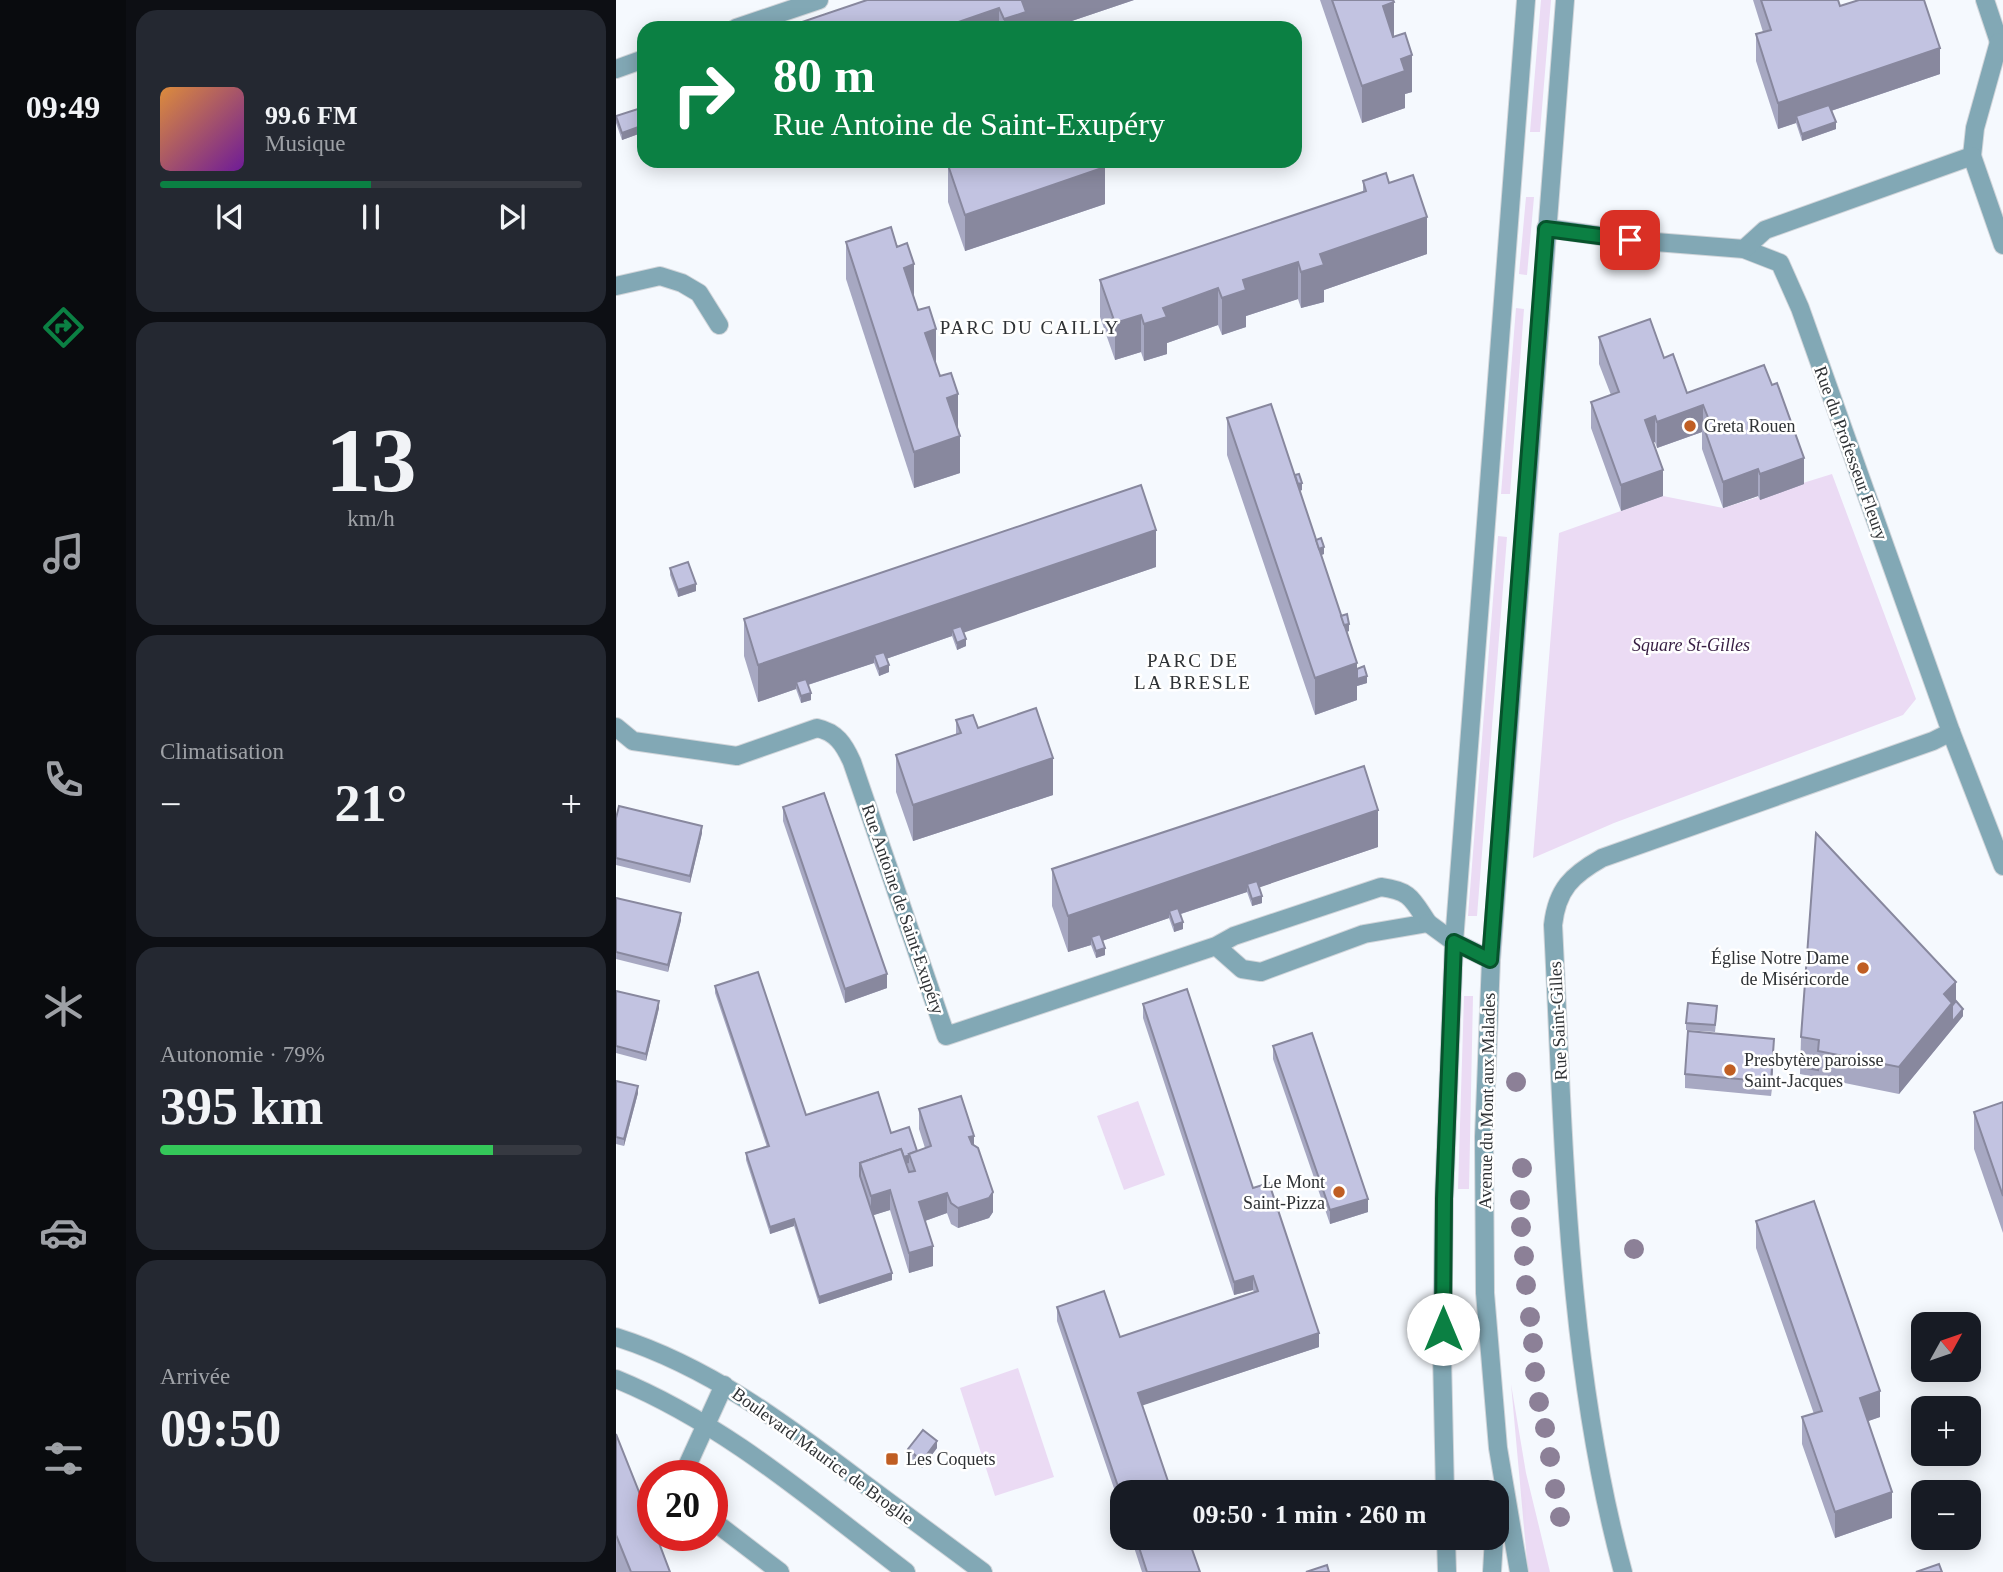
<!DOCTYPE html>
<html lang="fr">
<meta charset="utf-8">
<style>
body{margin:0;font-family:"Times New Roman",serif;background:#242831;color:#f1f3f6;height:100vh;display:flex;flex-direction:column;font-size:26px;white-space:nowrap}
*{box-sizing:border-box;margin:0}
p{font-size:23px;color:#9ea1a6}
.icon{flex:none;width:38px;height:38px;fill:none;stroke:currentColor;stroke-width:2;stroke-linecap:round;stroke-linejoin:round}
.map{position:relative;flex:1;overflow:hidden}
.details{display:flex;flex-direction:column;gap:10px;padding:10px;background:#0d0f14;width:490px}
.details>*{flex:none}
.banner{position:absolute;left:21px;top:21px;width:665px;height:147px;border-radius:21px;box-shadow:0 4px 18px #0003;background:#0b8043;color:#fff;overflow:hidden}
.needle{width:46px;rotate:50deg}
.tools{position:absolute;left:1295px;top:1312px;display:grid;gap:14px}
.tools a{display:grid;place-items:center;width:70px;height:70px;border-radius:14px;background:#171b24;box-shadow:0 4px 18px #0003;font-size:35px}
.speed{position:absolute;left:21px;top:1460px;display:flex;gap:14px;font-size:35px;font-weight:700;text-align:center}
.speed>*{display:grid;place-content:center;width:91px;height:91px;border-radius:50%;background:#171b24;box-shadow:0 4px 18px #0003;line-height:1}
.speed .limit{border:10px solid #d22;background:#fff;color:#111}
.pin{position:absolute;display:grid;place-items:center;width:60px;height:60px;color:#fff;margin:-30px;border-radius:14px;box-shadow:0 4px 10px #0006}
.me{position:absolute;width:77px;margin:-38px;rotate:0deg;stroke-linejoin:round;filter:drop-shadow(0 0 5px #0008)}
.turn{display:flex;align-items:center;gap:24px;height:147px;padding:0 21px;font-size:32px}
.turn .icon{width:91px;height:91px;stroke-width:2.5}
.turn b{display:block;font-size:49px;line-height:60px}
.big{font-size:52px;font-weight:600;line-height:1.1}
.details .tile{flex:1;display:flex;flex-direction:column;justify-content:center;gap:10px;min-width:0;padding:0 24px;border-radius:21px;background:#242831}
.details .dial{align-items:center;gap:0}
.dial b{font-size:91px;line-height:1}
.song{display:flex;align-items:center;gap:21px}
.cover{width:84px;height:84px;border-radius:10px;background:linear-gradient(135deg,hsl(30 70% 55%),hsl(280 70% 35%))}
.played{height:7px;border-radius:4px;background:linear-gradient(90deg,#0b8043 50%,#363941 50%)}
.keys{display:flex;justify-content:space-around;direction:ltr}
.heat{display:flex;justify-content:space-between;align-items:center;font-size:38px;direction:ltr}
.charge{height:10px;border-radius:5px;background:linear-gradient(90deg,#34c759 79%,#363941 0)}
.trip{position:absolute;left:494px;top:1480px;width:399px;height:70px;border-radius:21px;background:#171b24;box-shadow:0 4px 18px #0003;font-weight:600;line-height:70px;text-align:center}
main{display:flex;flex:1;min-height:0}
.tabs{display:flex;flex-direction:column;width:126px;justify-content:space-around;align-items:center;background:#090b0e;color:#9ea1a6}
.tabs .icon{width:49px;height:49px}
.tabs .active{color:#0b8043}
.tabs b{font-size:32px;color:#f1f3f6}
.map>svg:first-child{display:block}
.green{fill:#ebdbf4}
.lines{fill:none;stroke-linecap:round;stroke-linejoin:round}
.minor-casing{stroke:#d1d5da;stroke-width:20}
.minor{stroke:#82a8b5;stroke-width:18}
.tree{fill:#8c8097}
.wall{fill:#a7a8c2}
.shaded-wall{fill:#88889e}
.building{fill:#c2c3e1;stroke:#88889e;stroke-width:2}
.route-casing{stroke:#07532c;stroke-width:18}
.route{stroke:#0b8043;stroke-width:12}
.poi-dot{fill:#c05e23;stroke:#fff;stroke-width:2.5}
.labels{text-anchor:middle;stroke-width:5;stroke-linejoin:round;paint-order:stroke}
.poi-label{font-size:18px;fill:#2f3235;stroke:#fff;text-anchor:start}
.street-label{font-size:18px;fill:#2f3235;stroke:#fff}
.park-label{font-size:18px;font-style:italic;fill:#361d42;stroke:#fff}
.neighbourhood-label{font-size:19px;letter-spacing:2px;fill:#2f3235;stroke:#fff}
</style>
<main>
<nav class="tabs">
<b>09:49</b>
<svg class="icon active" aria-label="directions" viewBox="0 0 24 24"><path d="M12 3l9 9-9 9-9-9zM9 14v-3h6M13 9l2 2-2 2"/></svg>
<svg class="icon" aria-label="music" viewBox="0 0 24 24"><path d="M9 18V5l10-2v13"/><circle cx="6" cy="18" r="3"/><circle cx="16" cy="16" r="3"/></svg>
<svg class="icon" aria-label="phone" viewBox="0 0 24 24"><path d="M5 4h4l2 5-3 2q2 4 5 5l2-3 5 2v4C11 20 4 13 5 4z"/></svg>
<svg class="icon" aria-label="climate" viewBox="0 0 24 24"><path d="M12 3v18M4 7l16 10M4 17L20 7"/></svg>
<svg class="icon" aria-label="car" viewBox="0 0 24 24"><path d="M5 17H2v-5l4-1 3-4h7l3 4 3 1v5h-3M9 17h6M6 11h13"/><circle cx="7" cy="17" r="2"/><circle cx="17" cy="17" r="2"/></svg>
<svg class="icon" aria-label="filters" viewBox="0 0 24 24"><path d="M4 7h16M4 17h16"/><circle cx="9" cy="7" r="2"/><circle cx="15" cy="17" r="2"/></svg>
</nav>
<section class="details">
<div class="tile">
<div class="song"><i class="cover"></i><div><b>99.6 FM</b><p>Musique</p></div></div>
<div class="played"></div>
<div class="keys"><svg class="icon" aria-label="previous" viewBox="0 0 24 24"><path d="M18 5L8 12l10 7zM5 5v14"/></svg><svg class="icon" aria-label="pause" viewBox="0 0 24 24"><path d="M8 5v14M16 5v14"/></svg><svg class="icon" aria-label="next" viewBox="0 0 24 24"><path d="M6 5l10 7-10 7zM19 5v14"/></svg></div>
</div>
<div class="tile dial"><b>13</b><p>km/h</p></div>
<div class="tile"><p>Climatisation</p>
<div class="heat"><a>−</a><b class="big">21°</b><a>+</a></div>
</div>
<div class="tile"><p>Autonomie · 79%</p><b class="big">395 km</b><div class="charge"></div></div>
<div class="tile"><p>Arrivée</p><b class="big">09:50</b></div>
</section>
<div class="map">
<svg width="1387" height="1572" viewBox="0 0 1387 1572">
<rect width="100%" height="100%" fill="#f5f9fe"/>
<g class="green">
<path d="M925 0H935L924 132H914Z"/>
<path d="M910 197H918L911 275 903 274Z"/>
<path d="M900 308 908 309 894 494H885Z"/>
<path d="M1216 474 1300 699 1287 715 998 823 917 858 943 533 1047 496 1107 508Z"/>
<path d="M882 536 891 537 861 916H852Z"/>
<path d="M848 996H857L853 1189H842Z"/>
<path d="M522 1101 549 1175 508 1190 481 1116Z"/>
<path d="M402 1368 438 1477 379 1496 344 1388Z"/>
<path d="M895 1384 910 1473 934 1572H912Z"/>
</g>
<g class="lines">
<g class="minor-casing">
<g id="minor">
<path d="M1369 0 1383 42 1387 40"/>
<path d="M120 28 203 0"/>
<path d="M0 69 28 59"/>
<path d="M1356 156 1359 128 1383 42"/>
<path d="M930 228 1014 240 1128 249 1164 263 1184 308 1335 732 1387 866"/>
<path d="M1128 249 1149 230 1356 156 1387 245"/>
<path d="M0 286 44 276 66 283 83 293 103 325"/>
<path d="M0 727 17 741 121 756 201 728C220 732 228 744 236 762L330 1036 600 946 618 936 765 887C795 891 796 899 812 923L748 934 645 972 626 969 600 946"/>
<path d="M812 923 838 942 875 960"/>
<path d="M0 1337C95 1367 173 1427 251 1486 290 1515 328 1543 367 1572"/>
<path d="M0 1379C108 1423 198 1502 290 1572"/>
<path d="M67 1475 108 1385"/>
<path d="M829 1493 826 1355 828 1199 838 942 910 0"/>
<path d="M96 1520 164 1572"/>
<path d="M830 1538 831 1572"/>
<path d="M876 1572 878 1538"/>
<path d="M903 1572 882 1448 869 1293 868 1137 875 960 949 0"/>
<path d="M1007 1572C950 1362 948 1141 937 925 941 889 956 875 986 858L1317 741 1335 732"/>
</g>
</g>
<use href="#minor" class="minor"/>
</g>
<g class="tree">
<circle cx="900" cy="1082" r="10"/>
<circle cx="906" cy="1168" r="10"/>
<circle cx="904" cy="1200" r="10"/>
<circle cx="905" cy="1227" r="10"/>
<circle cx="1018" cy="1249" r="10"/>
<circle cx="908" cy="1256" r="10"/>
<circle cx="910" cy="1285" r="10"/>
<circle cx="914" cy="1317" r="10"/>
<circle cx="917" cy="1343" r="10"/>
<circle cx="919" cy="1372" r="10"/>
<circle cx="923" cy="1402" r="10"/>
<circle cx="929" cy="1428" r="10"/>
<circle cx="934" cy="1457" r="10"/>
<circle cx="939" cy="1489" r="10"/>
<circle cx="944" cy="1517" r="10"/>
</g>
<g class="wall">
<path d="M251 0H518L435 28H174V26Z"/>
<path d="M704 0H777L778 37 796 92 789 94V108L746 123Z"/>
<path d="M1137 0H1222L1224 6 1324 74 1215 111 1220 129 1186 141 1180 123 1162 129 1140 61V34L1147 32Z"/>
<path d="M0 116 28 117V132L6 140 0 123Z"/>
<path d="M332 165 489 204 349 251 332 202Z"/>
<path d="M747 181 773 183 811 254 708 290V302L685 308 682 299 630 316V327L606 335 602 325 551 343V354L528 361 525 352 499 360 484 317V280L747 192Z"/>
<path d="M230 242 298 299 342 431 344 473 298 488 230 279Z"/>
<path d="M983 337 1048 358 1071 393 1188 484 1144 500 1142 496 1107 508 1086 449V432L1041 448 1039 442 1037 443 1047 496 1005 511 975 428V402L995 395 983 364Z"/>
<path d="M611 418 679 475 686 490 684 491 700 540 708 554 705 555 725 616 733 631 731 632 741 669 751 683 741 686V700L699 715 611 455Z"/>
<path d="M540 567 347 632 350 646 341 650 336 636 270 659 273 672 263 676 258 663 192 685 195 700 185 703 180 689 142 702 128 656V619Z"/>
<path d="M54 568 80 591 62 597 54 575Z"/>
<path d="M340 720 362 728 437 795 297 841 280 792V755L340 734Z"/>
<path d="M167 807 271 988 229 1003 167 821Z"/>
<path d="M0 818 86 833 74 883 0 865Z"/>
<path d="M762 847 643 887 646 903 636 906 631 892 565 914 567 929 558 932 553 918 486 941 489 955 480 958 475 945 452 952 436 906V869Z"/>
<path d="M0 898 65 920 52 972 0 959Z"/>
<path d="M99 986 190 1115 275 1133 301 1151 309 1148 303 1129V1109L358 1146 377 1212 373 1218 342 1228 335 1224 331 1213 309 1221 317 1266 293 1273 274 1210 257 1215 276 1280 203 1304 178 1226 154 1234 130 1160V1153L151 1147 99 993Z"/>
<path d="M0 991 43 1008 30 1061 0 1053Z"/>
<path d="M1340 1002 1347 1016 1283 1094 1184 1074 1185 1037Z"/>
<path d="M527 1004 637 1188 703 1347 526 1405 506 1493V1512L441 1321V1307L504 1337 638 1292 637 1290 618 1295 527 1018Z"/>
<path d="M1101 1013 1099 1032 1070 1030V1023Z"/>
<path d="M657 1046 752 1212 714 1224 657 1059Z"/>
<path d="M1158 1052 1155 1096 1069 1088V1074Z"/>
<path d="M0 1081 22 1093 8 1146 0 1144Z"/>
<path d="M1387 1102V1233L1358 1149V1112Z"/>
<path d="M1140 1221 1264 1417 1252 1421 1276 1518 1219 1538 1186 1444V1417L1198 1414 1140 1248Z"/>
<path d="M0 1434 54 1572H0Z"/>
<path d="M321 1448 306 1468 292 1456V1449Z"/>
<path d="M515 1538H572L584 1572H526Z"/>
</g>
<g class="shaded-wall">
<path d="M409 0H518L435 28H388V19L406 1Z"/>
<path d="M778 2V39L767 6Z"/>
<path d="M383 8V28H328V27Z"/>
<path d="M1324 48V74L1182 122 1180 116V123L1162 129V103Z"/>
<path d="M796 55V92L789 94V108L746 123V86L785 59Z"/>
<path d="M1220 122V129L1186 141V134Z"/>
<path d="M28 125V132L6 140V133Z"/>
<path d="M489 167V204L349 251V215Z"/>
<path d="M811 217V254L708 290V302L685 308V272L704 254Z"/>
<path d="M682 262V299L630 316V327L606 335V298L627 280Z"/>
<path d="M298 264V301L288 268Z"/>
<path d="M602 288V325L551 343V354L528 361V324L547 308Z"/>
<path d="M525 315V352L499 360V323Z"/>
<path d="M320 329V366L309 333Z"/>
<path d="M342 394V431L331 398Z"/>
<path d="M1087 405V427L1086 422V432L1041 448V422Z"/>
<path d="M1039 416V442L1029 446V420Z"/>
<path d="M344 436V473L298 488V452Z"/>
<path d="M1188 458V484L1144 500V474Z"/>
<path d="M1142 469V496L1107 508V482Z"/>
<path d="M1047 470V496L1005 511V485Z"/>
<path d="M686 483V490L673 494V487Z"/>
<path d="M540 530V567L338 636 336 629V636L261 662 258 655V663L182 688 180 682V689L142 702V665Z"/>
<path d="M708 547V554L694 559V552Z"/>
<path d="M80 584V591L62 597V590Z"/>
<path d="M733 624V631L719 635V628Z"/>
<path d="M350 639V646L341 650V643Z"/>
<path d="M741 663V679L751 676V683L741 686V700L699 715V678Z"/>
<path d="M273 665V672L263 676V669Z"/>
<path d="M195 693V700L185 703V696Z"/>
<path d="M437 758V795L297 841V805Z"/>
<path d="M762 810V847L633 891 631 884V892L555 917 553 911V918L477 944 475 937V945L452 952V916Z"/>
<path d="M86 826V833L74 883V876Z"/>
<path d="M646 896V903L636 906V899Z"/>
<path d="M65 913V920L52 972V965Z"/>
<path d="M567 922V929L558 932V925Z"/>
<path d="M489 948V955L480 958V951Z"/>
<path d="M271 974V988L229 1003V989Z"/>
<path d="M1340 982V1008L1347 1009V1016L1283 1094V1067L1328 994Z"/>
<path d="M43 1001V1008L30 1061V1054Z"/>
<path d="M1158 1039V1052L1155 1096V1082Z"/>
<path d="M22 1086V1093L8 1146V1139Z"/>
<path d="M358 1136V1156L353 1137Z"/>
<path d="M293 1156V1163L285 1165 284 1158Z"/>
<path d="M274 1190V1210L255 1216V1196Z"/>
<path d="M377 1192V1212L373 1218 342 1228V1208Z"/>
<path d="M331 1193V1213L303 1223V1202Z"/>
<path d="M752 1199V1212L714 1224V1210Z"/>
<path d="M178 1219V1226L154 1234V1227Z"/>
<path d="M317 1246V1266L293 1273V1253Z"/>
<path d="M276 1273V1280L203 1304V1297Z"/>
<path d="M637 1276V1290L618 1295V1282Z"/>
<path d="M703 1333V1347L522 1407V1393Z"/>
<path d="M1264 1391V1417L1244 1424V1398Z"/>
<path d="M321 1441V1448L306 1468V1461Z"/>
<path d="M1276 1492V1518L1219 1538V1512Z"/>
</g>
<g class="building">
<path d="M251 0H409L406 1 410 12 388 19 383 8 328 27V28H175L174 26Z"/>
<path d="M716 0H777L778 2 767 6 777 37 789 33 796 55 785 59 789 71 746 86Z"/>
<path d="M1145 0H1222L1224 6 1243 0H1308L1324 48 1162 103 1140 34 1155 30Z"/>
<path d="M1213 105 1220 122 1186 134 1180 116Z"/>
<path d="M25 108 28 117V125L6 133 0 116Z"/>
<path d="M345 161H487L489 167 349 215 332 165Z"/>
<path d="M770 173 773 183 797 175 811 217 704 254 708 265 685 272 682 262 627 280 630 290 606 298 602 288 547 308 551 317 528 324 525 315 499 323 484 280 750 191 747 181Z"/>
<path d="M275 227 281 247 291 243 298 264 288 268 302 310 313 307 320 329 309 333 324 376 335 373 342 394 331 398 344 436 298 452 230 242Z"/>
<path d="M1034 319 1048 358 1057 354 1071 393 1148 365 1156 385 1161 383 1188 458 1144 474 1142 469 1107 482 1086 422 1093 420 1087 405 1041 422 1039 416 1029 420 1047 470 1005 485 975 402 1003 392 983 337Z"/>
<path d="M655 404 741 663 699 678 611 418Z"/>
<path d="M683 474 686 483 682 484 679 475Z"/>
<path d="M525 485 540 530 142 665 128 619Z"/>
<path d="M705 538 708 547 703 549 700 540Z"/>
<path d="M72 562 80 584 62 590 54 568Z"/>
<path d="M731 614 733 624 728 625 725 616Z"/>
<path d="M345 626 350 639 341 643 336 629Z"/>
<path d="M268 652 273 665 263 669 258 655Z"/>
<path d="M748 666 751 676 741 679V669Z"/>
<path d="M190 679 195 693 185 696 180 682Z"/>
<path d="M420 708 437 758 297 805 280 755 345 733 340 720 357 715 362 728Z"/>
<path d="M748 766 762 810 452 916 436 869Z"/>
<path d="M208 793 271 974 229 989 167 807Z"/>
<path d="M3 806 86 826 74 876 0 858V818Z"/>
<path d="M1200 833 1340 982 1328 994 1336 1003 1283 1067 1202 1051 1203 1040 1185 1037Z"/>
<path d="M641 881 646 896 636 899 631 884Z"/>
<path d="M0 898 65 913 52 965 0 952Z"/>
<path d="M562 908 567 922 558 925 553 911Z"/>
<path d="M484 934 489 948 480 951 475 937Z"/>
<path d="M142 972 190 1115 262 1092 275 1133 293 1127 301 1151 293 1154 294 1155 288 1157 285 1149 244 1163V1176L276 1273 203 1297 178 1219 154 1227 130 1153 153 1146 99 986Z"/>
<path d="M571 989 637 1188 653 1183 703 1333 522 1393 556 1493H506V1498L441 1307 488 1291 504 1337 642 1291 637 1276 618 1282 527 1004Z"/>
<path d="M0 991 43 1001 30 1054 0 1046Z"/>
<path d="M1340 1001 1347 1009 1336 1022V1006Z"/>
<path d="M1072 1003 1101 1006 1099 1025 1070 1023Z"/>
<path d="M1072 1031 1158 1039 1155 1082 1069 1074Z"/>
<path d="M696 1033 752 1199 714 1210 657 1046Z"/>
<path d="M1185 1057 1202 1059V1070L1184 1067Z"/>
<path d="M0 1081 22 1086 8 1139 0 1137Z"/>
<path d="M345 1096 358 1136 353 1137 356 1144 362 1148 377 1192 373 1198 342 1208 335 1203 331 1193 303 1202 317 1246 293 1253 274 1190 255 1196 244 1163 285 1149 293 1172 299 1171 293 1154 315 1146 303 1109Z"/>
<path d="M1387 1102V1196L1358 1112Z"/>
<path d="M1198 1201 1264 1391 1244 1398 1276 1492 1219 1512 1186 1417 1206 1411 1140 1221Z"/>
<path d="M307 1430 321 1441 306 1461 292 1449Z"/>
<path d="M0 1434 37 1527V1535H40L54 1572H15L0 1535Z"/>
<path d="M520 1538H572L584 1572H531Z"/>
<path d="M1323 1564 1326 1572H1300Z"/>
<path d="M711 1565 713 1572H690Z"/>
</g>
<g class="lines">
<g class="route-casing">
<path id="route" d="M827 1329 828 1199 838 942 874 960 930 229 1014 240"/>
</g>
<use href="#route" class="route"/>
</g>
<g class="poi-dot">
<circle cx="1074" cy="426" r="7"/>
<circle cx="1247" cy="968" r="7"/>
<circle cx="1114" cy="1070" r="7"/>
<circle cx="723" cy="1192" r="7"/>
<rect x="269" y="1452" width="14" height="14" rx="3.5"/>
</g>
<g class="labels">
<g class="poi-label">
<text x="1088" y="432">Greta Rouen</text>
<text x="1233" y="964" text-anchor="end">Église Notre Dame<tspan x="1233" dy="21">de Miséricorde</tspan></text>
<text x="1128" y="1066">Presbytère paroisse<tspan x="1128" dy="21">Saint-Jacques</tspan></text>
<text x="709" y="1188" text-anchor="end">Le Mont<tspan x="709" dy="21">Saint-Pizza</tspan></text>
<text x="290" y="1465">Les Coquets</text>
</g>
<g class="street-label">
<text transform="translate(1235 453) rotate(70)" y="6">Rue du Professeur Fleury</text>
<text transform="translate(287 909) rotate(71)" y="6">Rue Antoine de Saint-Exupéry</text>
<text transform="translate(942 1021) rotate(-93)" y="6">Rue Saint-Gilles</text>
<text transform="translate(871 1101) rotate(-89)" y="6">Avenue du Mont aux Malades</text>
<text transform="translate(207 1456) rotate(36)" y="6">Boulevard Maurice de Broglie</text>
</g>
<g class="park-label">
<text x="1075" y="651">Square St-Gilles</text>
</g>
<g class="neighbourhood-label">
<text x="414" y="334">PARC DU CAILLY</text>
<text x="577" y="667">PARC DE<tspan x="577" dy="22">LA BRESLE</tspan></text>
</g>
</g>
</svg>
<div class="tools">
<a><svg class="needle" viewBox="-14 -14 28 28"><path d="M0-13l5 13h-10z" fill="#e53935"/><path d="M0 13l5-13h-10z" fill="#9ea1a6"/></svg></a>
<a>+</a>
<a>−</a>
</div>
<div class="speed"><div class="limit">20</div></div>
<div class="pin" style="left:1014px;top:240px;background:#d93025"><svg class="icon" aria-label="arrive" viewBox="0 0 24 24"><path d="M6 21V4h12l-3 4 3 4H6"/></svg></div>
<svg class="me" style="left:827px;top:1329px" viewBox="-20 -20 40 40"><circle r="19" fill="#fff"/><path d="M0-13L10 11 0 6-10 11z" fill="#0b8043"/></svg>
<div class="trip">09:50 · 1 min · 260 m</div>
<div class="banner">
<div class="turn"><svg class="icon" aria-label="right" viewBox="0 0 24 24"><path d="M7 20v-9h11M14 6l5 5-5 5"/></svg><div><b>80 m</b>Rue Antoine de Saint-Exupéry</div></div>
</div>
</div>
</main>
